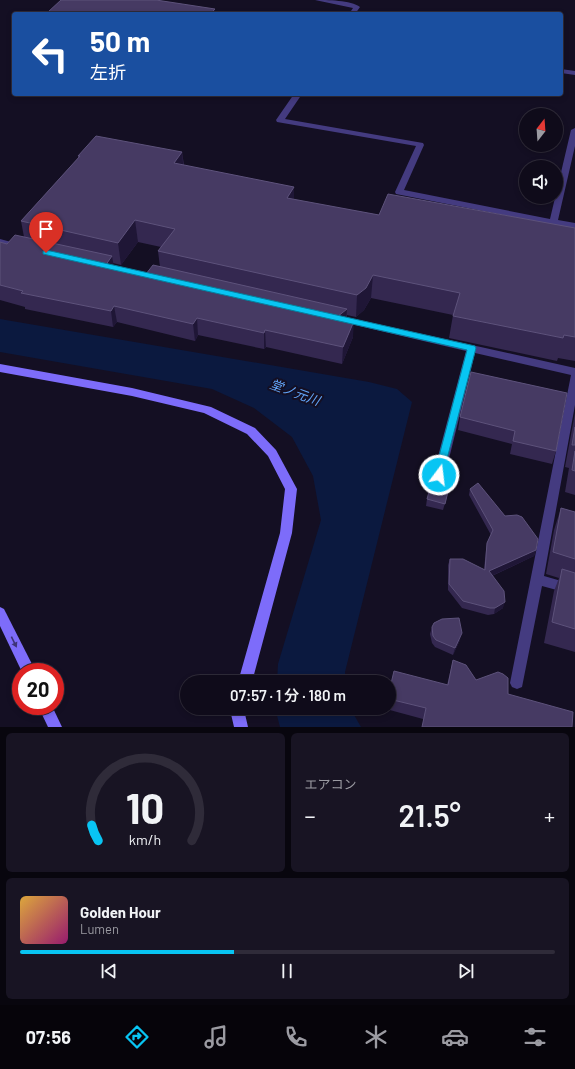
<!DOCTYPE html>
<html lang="ja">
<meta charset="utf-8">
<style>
body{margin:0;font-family:Barlow,"Noto Sans JP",sans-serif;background:#181423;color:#f1f3f6;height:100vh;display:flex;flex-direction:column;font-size:15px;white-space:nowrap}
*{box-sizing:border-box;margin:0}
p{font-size:13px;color:#9b9ba2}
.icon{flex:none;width:22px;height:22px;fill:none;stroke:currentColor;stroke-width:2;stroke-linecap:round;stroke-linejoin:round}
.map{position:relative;height:727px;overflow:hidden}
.details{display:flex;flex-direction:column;gap:6px;padding:6px;background:#08060e;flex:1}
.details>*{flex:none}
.hud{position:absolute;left:12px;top:12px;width:551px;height:84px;border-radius:4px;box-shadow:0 2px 6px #0003,0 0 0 1px #2f2b39;background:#1a4fa0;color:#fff;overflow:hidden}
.needle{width:26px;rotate:17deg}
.fabs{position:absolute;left:519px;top:108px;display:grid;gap:8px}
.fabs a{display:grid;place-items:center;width:44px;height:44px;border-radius:50%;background:#0f0b1a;box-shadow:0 2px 6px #0003,0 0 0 1px #2f2b39;font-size:20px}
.speed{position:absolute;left:12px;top:663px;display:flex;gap:8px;font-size:20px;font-weight:700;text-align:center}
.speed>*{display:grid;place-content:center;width:52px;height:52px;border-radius:50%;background:#0f0b1a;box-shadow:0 2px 6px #0003,0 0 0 1px #2f2b39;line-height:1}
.speed .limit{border:6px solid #d22;background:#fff;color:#111}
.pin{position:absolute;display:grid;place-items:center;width:34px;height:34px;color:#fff;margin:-41px -17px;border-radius:50% 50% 50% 0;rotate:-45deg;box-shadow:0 0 4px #0007}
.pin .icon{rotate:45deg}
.me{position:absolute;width:44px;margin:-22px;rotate:15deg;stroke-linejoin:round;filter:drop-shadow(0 0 3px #0008)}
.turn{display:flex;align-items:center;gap:14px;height:84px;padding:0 12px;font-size:18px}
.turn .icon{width:52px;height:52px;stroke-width:2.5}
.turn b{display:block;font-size:28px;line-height:34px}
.big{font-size:30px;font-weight:600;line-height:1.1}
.details .card{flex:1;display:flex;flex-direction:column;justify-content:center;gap:6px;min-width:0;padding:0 14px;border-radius:6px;background:#181423}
.details .dial{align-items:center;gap:0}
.dial svg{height:104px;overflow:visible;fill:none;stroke:#2f2b39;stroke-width:7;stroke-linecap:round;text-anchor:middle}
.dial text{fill:#f1f3f6;stroke:none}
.song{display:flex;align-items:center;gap:12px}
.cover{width:48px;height:48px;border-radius:6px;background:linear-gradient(135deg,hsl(40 70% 55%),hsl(320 70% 35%))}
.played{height:4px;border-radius:2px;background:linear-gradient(90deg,#08c5f3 40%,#2f2b39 40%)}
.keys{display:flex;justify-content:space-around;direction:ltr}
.heat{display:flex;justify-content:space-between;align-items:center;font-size:22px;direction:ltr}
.details .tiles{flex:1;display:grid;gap:6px;grid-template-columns:1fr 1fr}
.card:last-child{grid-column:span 2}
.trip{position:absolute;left:180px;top:675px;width:216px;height:40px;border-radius:20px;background:#0f0b1a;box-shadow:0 2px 6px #0003,0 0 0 1px #2f2b39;font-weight:600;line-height:40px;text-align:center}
.tab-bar{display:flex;height:64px;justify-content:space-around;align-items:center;background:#06040a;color:#9b9ba2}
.tab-bar .icon{width:28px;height:28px}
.tab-bar .selected{color:#08c5f3}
.tab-bar b{font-size:18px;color:#f1f3f6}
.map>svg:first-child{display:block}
.water{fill:#0b193f}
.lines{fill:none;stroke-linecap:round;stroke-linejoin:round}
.lane{fill:#443b80;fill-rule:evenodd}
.secondary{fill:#7d6cfa;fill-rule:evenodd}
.wall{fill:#342850;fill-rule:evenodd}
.shaded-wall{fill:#1f1636}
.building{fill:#463a63;stroke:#5d527b}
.oneway{fill:#3e3479}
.route{fill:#08c5f3;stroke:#05809e}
.labels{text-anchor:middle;stroke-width:4;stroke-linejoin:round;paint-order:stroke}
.water-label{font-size:13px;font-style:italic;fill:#63a6fa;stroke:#140f23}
</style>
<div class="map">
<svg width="575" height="727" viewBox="0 0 575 727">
<rect width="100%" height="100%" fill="#140f23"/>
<g class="water">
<path d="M0 319 369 382 397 389 412 402 345 672 346 682H277L278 664 321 520 313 476 292 437 254 408 212 389 0 352Z"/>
<path d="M275 708H350L361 727H280Z"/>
</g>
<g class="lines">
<g class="lane">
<path d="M315 0C327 0 351 0 360 7L355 14H349L353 8Z"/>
<path d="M561 69 575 71V75L561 73Z"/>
<path d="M294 94H302L285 119 423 143 424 145 404 190 550 219 571 130 575 128V146L558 220 575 223V229L396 194 395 192 416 146 277 122 276 120Z"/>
<path d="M0 239 22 245 23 247 19 250 0 245Z"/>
<path d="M341 316 575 368V405L544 576 575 585V595L542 586 522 687 517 689 512 687 510 683 571 375 475 353 445 475 443 478 439 479 435 478 433 475 466 351 338 321 336 319 338 317Z"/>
</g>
<g class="secondary">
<path d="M0 364 132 388 211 407 255 428 276 450 297 489 292 533 252 682H238L280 533 285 489 268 456 247 434 204 413 132 396 0 372Z"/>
<path d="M0 607 4 609 36 672H22L0 626Z"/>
<path d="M38 706H52L62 727H48Z"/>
<path d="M233 708H247L245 714 248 727H234L231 714Z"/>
</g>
</g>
<g class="wall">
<path d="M48 12 215 14H48Z"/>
<path d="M182 152 184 165 294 187V200L379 215 575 228V361L558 358 557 361 449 338 453 315 371 298 364 310 356 317 347 315V319L353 337 342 364 266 347 264 349 198 335 195 341 117 322 113 327 25 309V307L0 300V242L7 244 24 237 21 221 78 159V156ZM138 242 161 247 158 251 160 267 146 274 114 268 113 263 121 265Z"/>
<path d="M471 372 556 451 552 464 510 454 512 444 458 430 460 417Z"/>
<path d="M575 413V495L565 492 569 468 565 467Z"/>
<path d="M450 486 443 510 426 506 427 499Z"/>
<path d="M470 489 505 516 536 550 534 556 492 576 503 608 494 614 488 615 462 608 448 590V565L450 559 484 569 486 550 487 543 491 535 469 495Z"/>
<path d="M561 508 575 512V652L544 643 554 591 559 578 546 574 554 530Z"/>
<path d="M432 627 460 640 453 655 435 647 432 643 430 634Z"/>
<path d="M453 660 476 680 508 694 423 719 386 709V708H389V692L447 685Z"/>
</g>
<g class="shaded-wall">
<path d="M215 9V14H210Z"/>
<path d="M182 152 184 173 174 163Z"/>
<path d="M294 187V208L287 198Z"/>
<path d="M135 220 138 242 121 265 118 243Z"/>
<path d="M112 256 115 273 105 266Z"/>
<path d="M373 275 371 298 364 310 356 317 357 295Z"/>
<path d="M114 306 117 322 113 327 111 311Z"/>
<path d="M347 309 346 325 337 317Z"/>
<path d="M197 318 198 335 195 341 193 324Z"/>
<path d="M354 321 353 337 342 364 343 347Z"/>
<path d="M265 330 266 347 264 349V333Z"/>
<path d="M536 550 534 556 487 578 489 571Z"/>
<path d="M505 602 503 608 494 614 495 608Z"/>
<path d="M462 633 460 640 453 655 455 648Z"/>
</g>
<g class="building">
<path d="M61 0H156L215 9 210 14H63L48 12Z"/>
<path d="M96 136 182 152 174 163 294 187 287 198 379 215 388 194 575 228V337L564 335 563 338 453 316 460 293 373 275 366 288 357 295 158 251 175 229 135 220 118 243 21 221 80 156H78Z"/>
<path d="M15 235 112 256 105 266 146 274 153 265 347 309 337 317 354 321 343 347 265 330 264 333 197 318 193 324 114 306 111 311 21 293 23 291 0 285V242L7 244Z"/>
<path d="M471 372 567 393 556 451 513 441 515 431 460 417Z"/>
<path d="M575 427V445H572Z"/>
<path d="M575 451V471L572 470Z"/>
<path d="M434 474 451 479 445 504 427 499Z"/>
<path d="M478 483 505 516 517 515 522 517 538 539 536 550 489 571 504 591 505 602 495 608H490L463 601 449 584 450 559H463L485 570 487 543 493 530 470 489Z"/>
<path d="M561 508 575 512V559L553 552Z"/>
<path d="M562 569 575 573V629L552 622Z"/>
<path d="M459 618 462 633 455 648 436 640 433 636 432 627 434 623 442 619Z"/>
<path d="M453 660 466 665 476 680 498 672 503 674 508 678V694L573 712 572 727H422L426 708 389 699V692L394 671 448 685Z"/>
</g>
<defs><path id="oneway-solid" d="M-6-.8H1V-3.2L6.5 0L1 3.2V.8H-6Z"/></defs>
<use class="oneway" href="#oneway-solid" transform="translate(14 642) rotate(64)"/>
<path class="route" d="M46 250 475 346 476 348 442 478H435L434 475 467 350 43 254V251Z"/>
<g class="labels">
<g class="water-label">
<text transform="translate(295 392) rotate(20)" y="5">堂ノ元川</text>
</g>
</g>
</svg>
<div class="fabs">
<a><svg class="needle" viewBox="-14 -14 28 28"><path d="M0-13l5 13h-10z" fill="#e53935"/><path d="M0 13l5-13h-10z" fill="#9b9ba2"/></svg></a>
<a><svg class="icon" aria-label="sound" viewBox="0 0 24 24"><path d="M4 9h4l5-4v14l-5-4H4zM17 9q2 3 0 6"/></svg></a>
</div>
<div class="speed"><div class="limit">20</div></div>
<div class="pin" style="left:46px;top:253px;background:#d93025"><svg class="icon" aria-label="arrive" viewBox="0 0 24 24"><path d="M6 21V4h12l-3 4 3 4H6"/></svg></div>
<svg class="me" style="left:439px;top:475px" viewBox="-20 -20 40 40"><circle r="17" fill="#08c5f3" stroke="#fff" stroke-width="3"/><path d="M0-11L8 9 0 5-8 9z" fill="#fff"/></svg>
<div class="trip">07:57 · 1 分 · 180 m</div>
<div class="hud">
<div class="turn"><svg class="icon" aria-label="left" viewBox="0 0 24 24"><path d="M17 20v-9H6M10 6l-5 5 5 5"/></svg><div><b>50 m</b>左折</div></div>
</div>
</div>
<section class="details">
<div class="tiles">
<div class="card dial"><svg viewBox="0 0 100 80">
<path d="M14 69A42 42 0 1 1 86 69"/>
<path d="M14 69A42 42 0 0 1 9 57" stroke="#08c5f3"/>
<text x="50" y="56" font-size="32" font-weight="700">10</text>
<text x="50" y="72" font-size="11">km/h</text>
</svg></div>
<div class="card"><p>エアコン</p>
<div class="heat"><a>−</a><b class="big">21.5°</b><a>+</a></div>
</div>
<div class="card">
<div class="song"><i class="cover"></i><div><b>Golden Hour</b><p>Lumen</p></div></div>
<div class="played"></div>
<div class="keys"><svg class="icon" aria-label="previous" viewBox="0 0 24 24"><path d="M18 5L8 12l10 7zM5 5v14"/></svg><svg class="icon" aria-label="pause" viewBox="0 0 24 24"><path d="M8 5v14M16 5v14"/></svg><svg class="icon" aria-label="next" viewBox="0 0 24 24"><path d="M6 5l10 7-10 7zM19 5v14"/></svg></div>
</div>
</div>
</section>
<nav class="tab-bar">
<b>07:56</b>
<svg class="icon selected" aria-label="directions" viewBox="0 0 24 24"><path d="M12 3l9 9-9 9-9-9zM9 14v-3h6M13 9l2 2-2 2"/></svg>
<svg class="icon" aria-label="music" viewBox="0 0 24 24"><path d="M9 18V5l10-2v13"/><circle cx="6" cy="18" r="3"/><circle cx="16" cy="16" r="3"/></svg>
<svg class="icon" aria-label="phone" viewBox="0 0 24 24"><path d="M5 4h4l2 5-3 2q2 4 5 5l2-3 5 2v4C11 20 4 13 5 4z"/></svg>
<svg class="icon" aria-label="climate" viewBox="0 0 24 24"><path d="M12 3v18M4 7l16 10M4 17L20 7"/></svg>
<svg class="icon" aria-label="car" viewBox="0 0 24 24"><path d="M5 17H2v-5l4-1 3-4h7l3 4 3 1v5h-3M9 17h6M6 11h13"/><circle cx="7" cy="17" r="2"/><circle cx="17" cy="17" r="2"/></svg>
<svg class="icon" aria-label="filters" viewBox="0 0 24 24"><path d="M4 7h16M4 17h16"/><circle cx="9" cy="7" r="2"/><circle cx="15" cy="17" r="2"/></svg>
</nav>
